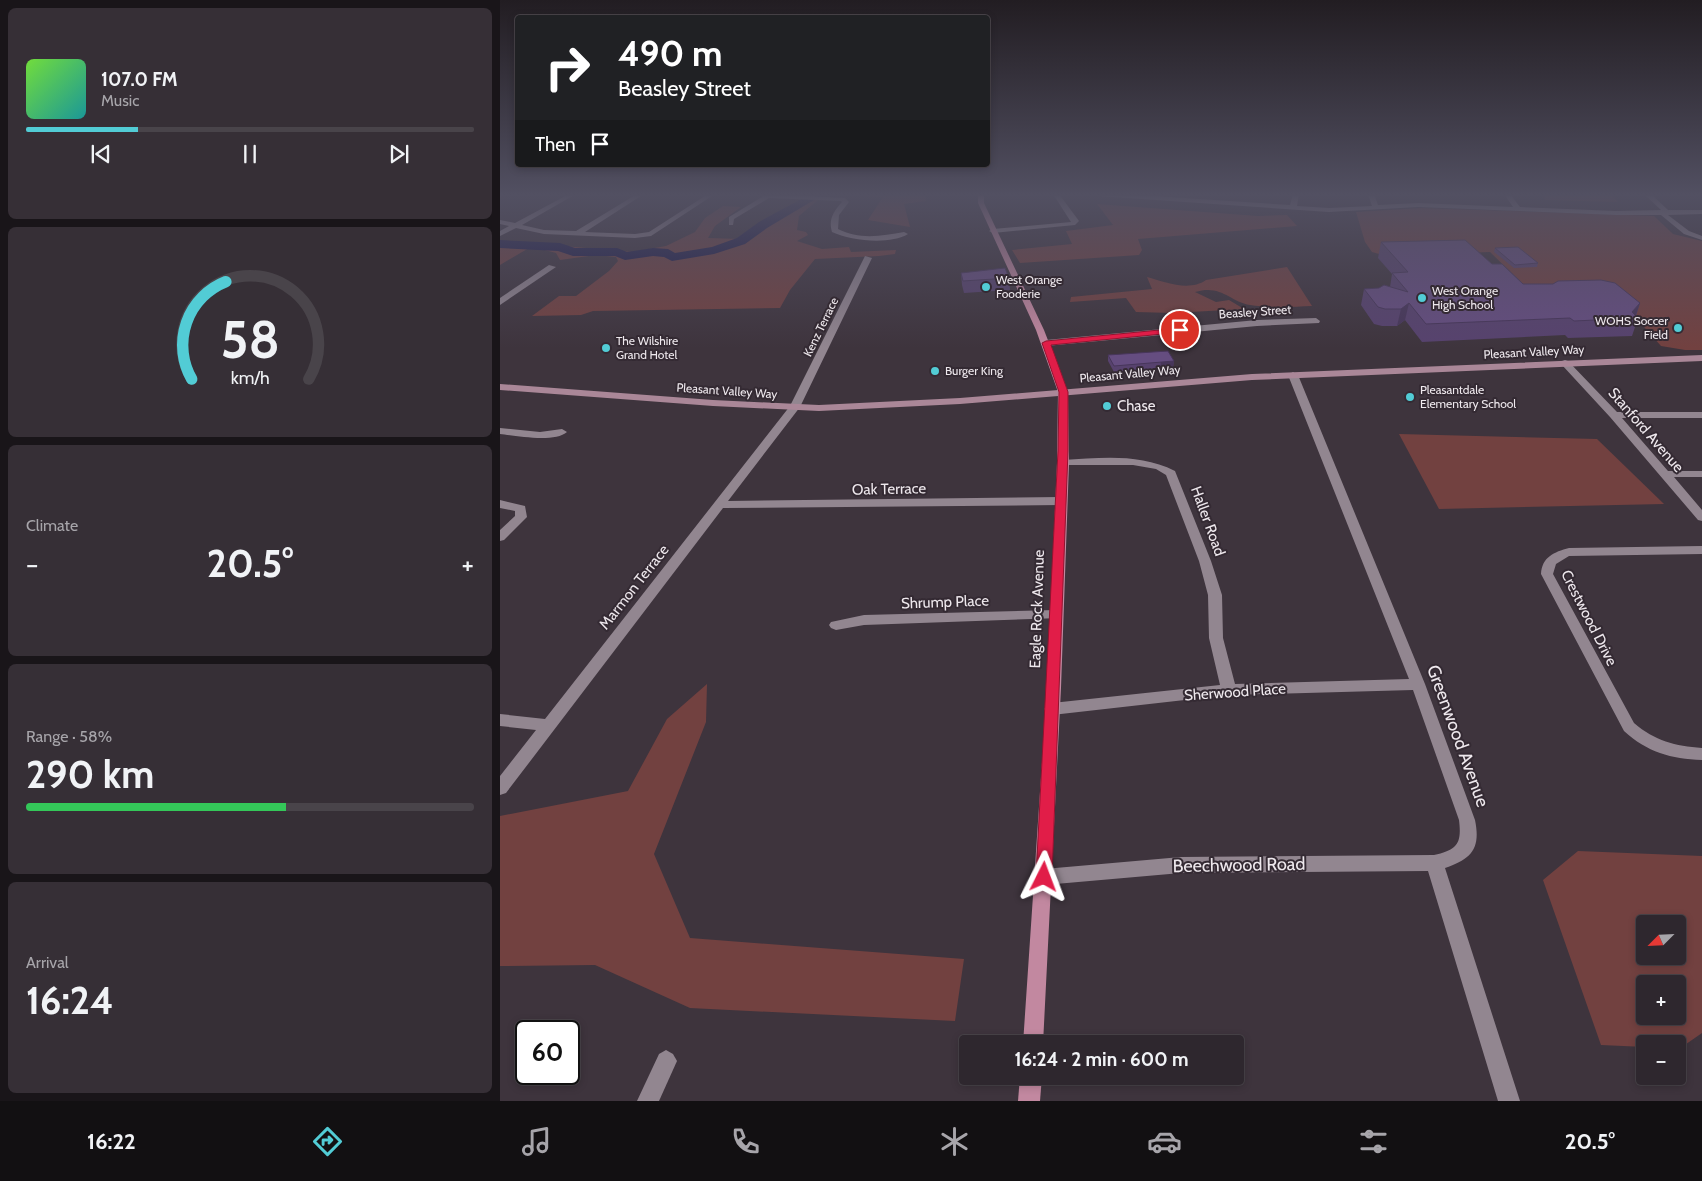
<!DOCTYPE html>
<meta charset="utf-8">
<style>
body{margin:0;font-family:Cabin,sans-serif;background:#362f36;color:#f1f3f6;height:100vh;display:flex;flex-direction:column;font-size:19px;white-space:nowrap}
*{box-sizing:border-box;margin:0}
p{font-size:16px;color:#a7a5aa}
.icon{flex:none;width:28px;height:28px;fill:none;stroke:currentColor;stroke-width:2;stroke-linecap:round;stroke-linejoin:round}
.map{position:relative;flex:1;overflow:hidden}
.details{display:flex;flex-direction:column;gap:8px;padding:8px;background:#191519;width:500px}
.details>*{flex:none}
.top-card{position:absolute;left:15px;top:15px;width:475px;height:152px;border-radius:5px;box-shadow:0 2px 8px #0003,0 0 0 1px #49444a;background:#202124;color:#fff;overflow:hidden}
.needle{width:32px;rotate:246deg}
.buttons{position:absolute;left:1136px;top:915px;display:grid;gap:10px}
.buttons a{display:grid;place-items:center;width:50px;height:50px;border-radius:5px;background:#2e272e;box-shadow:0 2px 8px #0003,0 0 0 1px #49444a;font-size:25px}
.speed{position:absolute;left:15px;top:1020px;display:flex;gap:10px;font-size:25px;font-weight:700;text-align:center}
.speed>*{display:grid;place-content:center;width:65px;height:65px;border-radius:50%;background:#2e272e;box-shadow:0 2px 8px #0003,0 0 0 1px #49444a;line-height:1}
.speed .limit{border:2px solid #111;border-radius:8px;background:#fff;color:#111}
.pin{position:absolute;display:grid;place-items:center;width:42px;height:42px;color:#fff;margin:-21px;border:2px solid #fff;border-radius:50%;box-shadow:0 1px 5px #0007}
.me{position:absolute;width:55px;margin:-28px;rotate:3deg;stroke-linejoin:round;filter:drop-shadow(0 0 4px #0008)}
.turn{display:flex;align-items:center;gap:18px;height:105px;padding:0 20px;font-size:22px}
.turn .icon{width:65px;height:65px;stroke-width:2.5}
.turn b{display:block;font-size:35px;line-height:42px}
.then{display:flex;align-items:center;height:48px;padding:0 20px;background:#0003;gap:10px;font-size:19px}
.big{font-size:38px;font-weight:700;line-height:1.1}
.details .card{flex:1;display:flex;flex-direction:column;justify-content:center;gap:8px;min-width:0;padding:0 18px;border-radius:8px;background:#362f36}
.details .dial{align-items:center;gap:0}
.dial svg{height:130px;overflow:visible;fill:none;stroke:#49444a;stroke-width:7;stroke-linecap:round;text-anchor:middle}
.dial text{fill:#f1f3f6;stroke:none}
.song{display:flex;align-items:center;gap:15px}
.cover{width:60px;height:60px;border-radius:8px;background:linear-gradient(135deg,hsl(100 70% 55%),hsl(180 70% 35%))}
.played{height:5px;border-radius:2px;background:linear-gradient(90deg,#52ccd5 25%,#49444a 25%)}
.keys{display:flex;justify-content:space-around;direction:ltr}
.heat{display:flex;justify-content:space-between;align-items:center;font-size:28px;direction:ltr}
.charge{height:8px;border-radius:4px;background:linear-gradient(90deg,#34c759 58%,#49444a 0)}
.trip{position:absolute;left:459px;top:1035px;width:285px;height:50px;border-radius:5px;background:#2e272e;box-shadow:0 2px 8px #0003,0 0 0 1px #49444a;font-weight:700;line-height:50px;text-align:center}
.menu{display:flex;height:80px;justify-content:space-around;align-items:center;background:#121012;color:#a7a5aa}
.menu .icon{width:35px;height:35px}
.menu .selected{color:#52ccd5}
.menu b{font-size:22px;color:#f1f3f6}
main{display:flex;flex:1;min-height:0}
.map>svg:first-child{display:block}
.green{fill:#724140;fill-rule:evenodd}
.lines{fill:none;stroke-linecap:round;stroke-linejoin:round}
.river{fill:#1a1949;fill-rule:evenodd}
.street{fill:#928690;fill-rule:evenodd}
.secondary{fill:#aa8798;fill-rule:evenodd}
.primary{fill:#c288a0;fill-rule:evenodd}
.wall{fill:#57426e}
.shaded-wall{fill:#47365a}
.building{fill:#654d80;stroke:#47365a}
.route{fill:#e11d48;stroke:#92132f}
.poi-dot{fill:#52ccd5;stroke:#342a33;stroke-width:2}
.labels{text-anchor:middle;stroke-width:4;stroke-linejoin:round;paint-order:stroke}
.far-poi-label{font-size:12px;fill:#eee8ed;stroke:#342a33;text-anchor:start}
.far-street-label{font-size:12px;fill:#eee8ed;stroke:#342a33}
.poi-label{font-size:15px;fill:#eee8ed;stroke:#342a33;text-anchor:start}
.street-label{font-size:15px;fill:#eee8ed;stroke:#342a33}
.near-street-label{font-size:18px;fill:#eee8ed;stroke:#342a33}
</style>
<main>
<section class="details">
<div class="card">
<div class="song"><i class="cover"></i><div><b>107.0 FM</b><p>Music</p></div></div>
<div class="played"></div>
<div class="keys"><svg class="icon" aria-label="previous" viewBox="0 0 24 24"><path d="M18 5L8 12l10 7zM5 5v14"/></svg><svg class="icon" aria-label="pause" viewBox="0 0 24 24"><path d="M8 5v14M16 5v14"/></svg><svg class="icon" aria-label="next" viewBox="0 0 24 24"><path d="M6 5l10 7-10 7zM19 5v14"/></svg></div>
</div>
<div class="card dial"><svg viewBox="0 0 100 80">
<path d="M14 69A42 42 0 1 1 86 69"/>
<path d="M14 69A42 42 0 0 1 35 9" stroke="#52ccd5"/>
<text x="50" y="56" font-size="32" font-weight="700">58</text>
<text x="50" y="72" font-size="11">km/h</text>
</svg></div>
<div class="card"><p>Climate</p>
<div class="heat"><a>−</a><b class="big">20.5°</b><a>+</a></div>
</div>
<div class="card"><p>Range · 58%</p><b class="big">290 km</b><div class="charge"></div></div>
<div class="card"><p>Arrival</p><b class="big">16:24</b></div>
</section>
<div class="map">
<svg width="1202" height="1101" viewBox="0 0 1202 1101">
<rect width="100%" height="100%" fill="#3e343d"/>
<g class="green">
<path d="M306 194H425L426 201 404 204 410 227 368 220 383 197Z"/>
<path d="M1043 194H1111L1118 202 1045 200Z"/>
<path d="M300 199 318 200 299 216 297 230 306 232 308 235 297 241 322 249 349 247 351 252 396 250 395 254 379 256 315 259 290 290 280 308 93 311 81 315 32 316 59 296H76L109 271 118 261 116 257 96 255 60 260 56 253 41 249 40 244 132 252 166 246 195 232 205 218 223 206 241 207 215 226 208 238 241 239 250 229Z"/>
<path d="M597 204 758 216 787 215 797 226 638 239 642 250 639 255 520 263 512 250 572 244 566 231 613 225Z"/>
<path d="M920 208 1154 216 1173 234 1202 241V350H1185L1161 346 1129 310 1031 292 990 252 886 256 872 252 865 242 856 212Z"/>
<path d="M0 244 34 245 0 265Z"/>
<path d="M787 267 812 306C792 307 770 308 750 305 729 301 721 284 695 292L716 302 729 300 744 309 673 313 636 312 626 298 570 302 571 297 652 289 647 277C665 282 689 292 706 280Z"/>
<path d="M899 434 1097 439 1164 504 939 509Z"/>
<path d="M207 684 206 722 154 854 190 938 464 959 455 1021 190 1008 95 965 0 966V816L128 791 167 719Z"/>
<path d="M1078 851 1202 856V1033L1179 1049 1178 1044H1145V1047L1101 1045 1043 880ZM1145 924H1178V956H1145ZM1145 984H1178V1016H1145Z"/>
</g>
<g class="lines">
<path class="river" d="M310 194H324L267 228 245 244 214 254 172 261 164 257 153 256 125 260 115 256H73L58 251 0 248V240L60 243 75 248H117L127 252 153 248 168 249 175 253 212 247 237 238 259 222Z"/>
<g class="street">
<path d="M0 194H6L0 197Z"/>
<path d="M69 194H76L22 225 44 230 76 231 137 194H144L85 232 135 234 149 232 208 194H215L151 236 135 238 44 234 16 228 0 236V231L9 226 0 224V220L15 223Z"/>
<path d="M267 194 345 198 349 202 339 215 338 229C359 240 382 236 404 232L408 234C390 245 351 241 332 232 328 219 334 211 342 202L341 201 269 198 234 219 233 225H229V217Z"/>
<path d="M553 194H559L579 221 575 225 493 233 489 231 493 229 571 222Z"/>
<path d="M595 194H623L790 205 793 194H799L797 206 829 208 872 206 868 194H874L878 205 918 203 1013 207 1004 194H1010L1020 207 1116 211 1161 210 1144 194H1151L1168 210H1202V214L1168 215 1189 231 1202 236V240L1184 234 1161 215H1116L918 207 829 212 598 196Z"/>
<path d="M365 256 372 258 300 407 228 501 561 497 567 501 561 505 223 508 6 793 0 795V776L36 730 0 726V714L45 719 290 406Z"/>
<path d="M49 265 56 267 0 305V298Z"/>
<path d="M816 318 820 321 819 323 757 326 546 346 541 343 546 340 757 320Z"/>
<path d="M1065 360 1068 361 1117 412H1202V418H1122L1168 471H1202V477H1174L1202 510V521L1198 520 1110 417 1062 365V361Z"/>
<path d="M793 372 798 375 925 684 975 820C981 849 971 859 945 868L1020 1101H998L928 871 681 873 544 885 538 883 535 877 538 871 544 869 681 857 934 855C957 850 962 844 959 820L913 690 729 695 552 715 547 713 544 709 547 705 552 703 720 685 709 638 708 595 699 561 666 475 656 469 633 465H559L557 463 559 461 563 460C601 458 639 453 675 471L711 561 722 595 723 638 735 684 909 679 788 375Z"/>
<path d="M0 428 40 432 62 429 67 432C55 443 16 436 0 434Z"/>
<path d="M0 500 25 506 27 517 4 540 0 541V530L15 516V511L0 508Z"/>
<path d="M1202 546V554L1069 556 1056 564 1053 574 1134 723C1155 741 1175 746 1202 748V760C1171 759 1147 752 1124 731L1041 574C1042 557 1054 552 1069 548Z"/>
<path d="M556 610 561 612 563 615 561 618 364 625 336 630 331 628 329 625 331 622 364 615Z"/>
<path d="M166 1050 173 1054 177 1061 159 1101H137L159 1054Z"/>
</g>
<path class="secondary" d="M1202 355V361L752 380 460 404 319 411 213 406 0 390V384L213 400 319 405 460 398 752 374Z"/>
<g class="primary">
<path d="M478 194H484V203L544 330 568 392 569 463 561 688 543 1044H523L547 688 557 463 558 392 536 330 478 203Z"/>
<path d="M520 1076H542L540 1101H518Z"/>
</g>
</g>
<g class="wall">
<path d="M881 242 992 264 1023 284 1140 303 1136 316 1138 318 1132 336 1068 338 1065 335 922 342 905 320 897 326H882L874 324 861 305 864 289 879 288 890 287 892 274 878 258Z"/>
<path d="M995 248 1038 263 1037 267 1014 268 994 252Z"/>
<path d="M461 273 509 278 510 290 464 293 462 285Z"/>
<path d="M608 355 674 361 673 367 614 372 608 361Z"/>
</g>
<g class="shaded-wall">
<path d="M909 303 905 320 897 326 901 309Z"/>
<path d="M1140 303 1135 318 1132 312Z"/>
<path d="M674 361 673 367 660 368 661 362Z"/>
</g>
<g class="building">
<path d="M965 240 992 264H1002L1023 284H1053L1058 281 1101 280 1115 283 1140 303 1132 312 1138 318 1074 321 1070 318 926 324 909 303 901 309H885L878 307 864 289 879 288 884 285 908 292 892 273 908 272 881 242Z"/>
<path d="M1018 247 1038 263 1015 265 995 248Z"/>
<path d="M505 268 509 278 463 281 461 273Z"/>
<path d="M668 351 674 361 614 366 608 355Z"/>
</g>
<linearGradient id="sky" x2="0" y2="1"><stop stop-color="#221d22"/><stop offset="0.56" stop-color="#525062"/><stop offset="1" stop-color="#525062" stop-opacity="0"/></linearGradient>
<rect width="1202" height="348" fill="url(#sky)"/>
<path class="route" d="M680 328 683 329V332L551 345 568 392V451L552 877 550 882 544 884 538 882 536 877 558 451 559 392 542 343 546 341Z"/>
<g class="poi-dot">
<circle cx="486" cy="287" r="5"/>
<circle cx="922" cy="298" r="5"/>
<circle cx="1178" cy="328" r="5"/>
<circle cx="106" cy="348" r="5"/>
<circle cx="435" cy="371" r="5"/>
<circle cx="910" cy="397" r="5"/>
<circle cx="607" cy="406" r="5"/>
</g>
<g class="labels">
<g class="far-poi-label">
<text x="496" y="284">West Orange<tspan x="496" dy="14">Fooderie</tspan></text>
<text x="932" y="295">West Orange<tspan x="932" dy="14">High School</tspan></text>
<text x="1168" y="325" text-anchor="end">WOHS Soccer<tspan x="1168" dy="14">Field</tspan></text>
<text x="116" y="345">The Wilshire<tspan x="116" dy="14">Grand Hotel</tspan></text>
<text x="445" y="375">Burger King</text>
<text x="920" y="394">Pleasantdale<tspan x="920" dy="14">Elementary School</tspan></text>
</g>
<g class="far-street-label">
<text transform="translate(755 312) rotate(-4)" y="4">Beasley Street</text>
<text transform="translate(321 327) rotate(-64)" y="4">Kenz Terrace</text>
<text transform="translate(1034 352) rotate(-3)" y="4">Pleasant Valley Way</text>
<text transform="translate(630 374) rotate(-5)" y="4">Pleasant Valley Way</text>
<text transform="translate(227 391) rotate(4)" y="4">Pleasant Valley Way</text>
</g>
<g class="poi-label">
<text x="617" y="411">Chase</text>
</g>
<g class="street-label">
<text transform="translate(1146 430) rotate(49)" y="5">Stanford Avenue</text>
<text transform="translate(389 489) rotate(-1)" y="5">Oak Terrace</text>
<text transform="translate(708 521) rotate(70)" y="5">Haller Road</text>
<text transform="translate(134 587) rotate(-52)" y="5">Marmon Terrace</text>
<text transform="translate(445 602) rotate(-2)" y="5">Shrump Place</text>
<text transform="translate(537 609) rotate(-88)" y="5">Eagle Rock Avenue</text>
<text transform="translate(1089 618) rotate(63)" y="5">Crestwood Drive</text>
<text transform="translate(735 692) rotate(-4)" y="5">Sherwood Place</text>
</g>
<g class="near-street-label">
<text transform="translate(958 736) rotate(70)" y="6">Greenwood Avenue</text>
<text transform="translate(739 865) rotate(-1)" y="6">Beechwood Road</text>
</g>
</g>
</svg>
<div class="buttons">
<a><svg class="needle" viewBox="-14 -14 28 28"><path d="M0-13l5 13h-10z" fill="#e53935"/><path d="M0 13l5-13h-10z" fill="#a7a5aa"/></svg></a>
<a>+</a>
<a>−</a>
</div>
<div class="speed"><div class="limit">60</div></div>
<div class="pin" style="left:680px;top:330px;background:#d93025"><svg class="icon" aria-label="arrive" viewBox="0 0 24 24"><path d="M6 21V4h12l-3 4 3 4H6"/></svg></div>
<svg class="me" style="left:544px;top:877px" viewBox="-20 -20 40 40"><path d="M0-17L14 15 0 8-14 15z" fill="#e11d48" stroke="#fff" stroke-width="4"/></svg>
<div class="trip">16:24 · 2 min · 600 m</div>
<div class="top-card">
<div class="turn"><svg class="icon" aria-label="right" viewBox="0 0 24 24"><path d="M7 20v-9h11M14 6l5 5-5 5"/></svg><div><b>490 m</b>Beasley Street</div></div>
<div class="then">Then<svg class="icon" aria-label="arrive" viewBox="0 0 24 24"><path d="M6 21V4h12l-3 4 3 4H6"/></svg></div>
</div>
</div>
</main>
<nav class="menu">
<b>16:22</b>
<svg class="icon selected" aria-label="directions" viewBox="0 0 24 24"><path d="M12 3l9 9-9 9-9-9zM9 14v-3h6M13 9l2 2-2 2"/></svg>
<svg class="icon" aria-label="music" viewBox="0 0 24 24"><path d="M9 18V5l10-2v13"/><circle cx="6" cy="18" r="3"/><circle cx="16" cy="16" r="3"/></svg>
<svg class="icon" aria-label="phone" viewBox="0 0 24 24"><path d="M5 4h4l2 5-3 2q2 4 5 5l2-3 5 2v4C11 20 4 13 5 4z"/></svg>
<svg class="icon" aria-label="climate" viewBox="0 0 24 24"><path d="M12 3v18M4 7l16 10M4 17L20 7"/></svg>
<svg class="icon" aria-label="car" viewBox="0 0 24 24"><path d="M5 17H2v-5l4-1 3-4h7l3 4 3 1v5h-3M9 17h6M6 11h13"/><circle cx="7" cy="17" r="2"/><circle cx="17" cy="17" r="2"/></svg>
<svg class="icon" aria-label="filters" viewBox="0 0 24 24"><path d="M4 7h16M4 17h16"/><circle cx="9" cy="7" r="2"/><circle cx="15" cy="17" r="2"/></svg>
<b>20.5°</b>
</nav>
